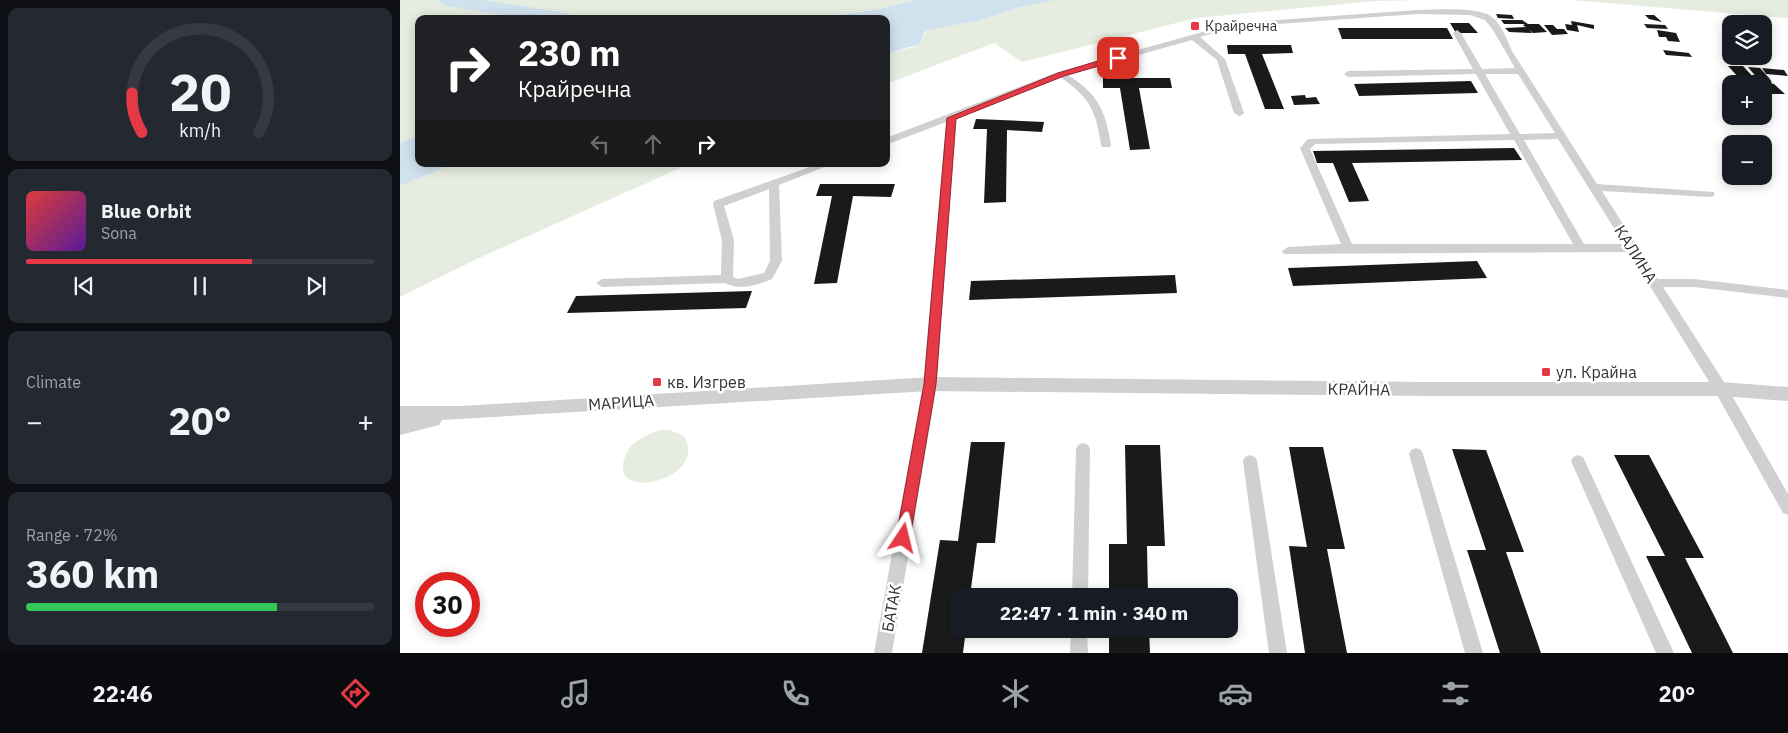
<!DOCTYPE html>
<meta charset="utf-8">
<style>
body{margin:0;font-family:"IBM Plex Sans",sans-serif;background:#242831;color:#f1f3f6;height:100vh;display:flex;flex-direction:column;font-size:19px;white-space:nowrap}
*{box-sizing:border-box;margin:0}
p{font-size:16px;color:#9ea1a6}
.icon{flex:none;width:28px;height:28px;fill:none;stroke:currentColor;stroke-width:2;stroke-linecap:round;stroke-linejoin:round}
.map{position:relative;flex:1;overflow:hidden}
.drawer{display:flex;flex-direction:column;gap:8px;padding:8px;background:#0d0f14;width:400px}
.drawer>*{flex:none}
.guide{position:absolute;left:15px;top:15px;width:475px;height:152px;border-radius:10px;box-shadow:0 2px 12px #0003;background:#202124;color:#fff;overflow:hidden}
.controls{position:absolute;left:1322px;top:15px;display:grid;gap:10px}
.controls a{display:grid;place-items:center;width:50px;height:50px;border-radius:10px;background:#171b24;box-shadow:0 2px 12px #0003;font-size:25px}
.speed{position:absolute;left:15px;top:572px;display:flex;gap:10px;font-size:25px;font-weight:700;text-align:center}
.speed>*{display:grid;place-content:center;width:65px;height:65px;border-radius:50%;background:#171b24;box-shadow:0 2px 12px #0003;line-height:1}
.speed .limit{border:8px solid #d22;background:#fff;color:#111}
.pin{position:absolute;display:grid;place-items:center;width:42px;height:42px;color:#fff;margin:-21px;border-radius:10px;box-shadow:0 2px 8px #0006}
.me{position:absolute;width:55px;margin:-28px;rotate:10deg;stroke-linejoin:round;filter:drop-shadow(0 0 4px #0008)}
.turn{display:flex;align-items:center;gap:18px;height:105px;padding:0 20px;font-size:22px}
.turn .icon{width:65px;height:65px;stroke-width:2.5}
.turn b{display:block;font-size:35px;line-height:42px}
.lanes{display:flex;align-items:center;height:48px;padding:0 20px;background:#0003;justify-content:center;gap:25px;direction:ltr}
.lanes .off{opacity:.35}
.big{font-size:38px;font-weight:800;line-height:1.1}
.drawer .widget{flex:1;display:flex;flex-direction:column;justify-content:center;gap:8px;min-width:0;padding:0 18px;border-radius:10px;background:#242831}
.drawer .dial{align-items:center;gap:0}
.dial svg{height:130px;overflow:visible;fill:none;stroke:#363941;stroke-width:7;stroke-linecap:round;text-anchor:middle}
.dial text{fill:#f1f3f6;stroke:none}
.song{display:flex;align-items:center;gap:15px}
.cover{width:60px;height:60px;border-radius:8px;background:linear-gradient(135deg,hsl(0 70% 55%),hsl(270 70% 35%))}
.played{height:5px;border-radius:2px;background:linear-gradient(90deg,#e63946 65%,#363941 65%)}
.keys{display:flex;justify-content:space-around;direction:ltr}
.heat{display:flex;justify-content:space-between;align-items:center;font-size:28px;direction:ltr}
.charge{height:8px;border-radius:4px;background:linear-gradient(90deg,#34c759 72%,#363941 0)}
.trip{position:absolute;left:550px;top:588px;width:288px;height:50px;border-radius:10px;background:#171b24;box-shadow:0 2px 12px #0003;font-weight:800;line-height:50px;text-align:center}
.tabs{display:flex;height:80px;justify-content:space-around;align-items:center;background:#090b0e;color:#9ea1a6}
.tabs .icon{width:35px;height:35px}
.tabs .current{color:#e63946}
.tabs b{font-size:22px;color:#f1f3f6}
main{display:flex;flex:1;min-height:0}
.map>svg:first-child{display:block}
.green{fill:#e6ecdf}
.water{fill:#cfe2ee}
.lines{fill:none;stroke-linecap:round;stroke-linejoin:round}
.river{fill:#cfe2ee;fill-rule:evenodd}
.building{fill:#1a1a1a}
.minor{fill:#d0d0d0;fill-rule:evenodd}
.tertiary{fill:#d0d0d0;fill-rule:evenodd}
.route{fill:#e63946;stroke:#96252e}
.poi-dot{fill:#e63946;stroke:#fff;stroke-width:2}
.labels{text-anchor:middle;stroke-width:5;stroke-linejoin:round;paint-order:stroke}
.far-poi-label{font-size:14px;fill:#333;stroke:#fff;text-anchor:start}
.street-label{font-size:16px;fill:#333;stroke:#fff}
.poi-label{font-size:16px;fill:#333;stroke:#fff;text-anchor:start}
</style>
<main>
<section class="drawer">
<div class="widget dial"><svg viewBox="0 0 100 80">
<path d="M14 69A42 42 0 1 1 86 69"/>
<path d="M14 69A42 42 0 0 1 8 45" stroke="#e63946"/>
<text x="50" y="56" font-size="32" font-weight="700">20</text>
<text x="50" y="72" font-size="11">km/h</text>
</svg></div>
<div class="widget">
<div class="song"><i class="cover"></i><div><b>Blue Orbit</b><p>Sona</p></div></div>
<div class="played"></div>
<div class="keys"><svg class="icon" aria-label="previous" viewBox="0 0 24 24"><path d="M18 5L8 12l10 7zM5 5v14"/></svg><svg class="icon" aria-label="pause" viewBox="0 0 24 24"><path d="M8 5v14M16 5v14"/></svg><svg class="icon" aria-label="next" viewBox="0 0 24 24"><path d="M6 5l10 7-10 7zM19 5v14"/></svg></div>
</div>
<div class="widget"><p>Climate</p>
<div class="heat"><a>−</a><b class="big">20°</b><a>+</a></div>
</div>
<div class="widget"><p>Range · 72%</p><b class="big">360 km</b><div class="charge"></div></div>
</section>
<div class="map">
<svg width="1388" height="653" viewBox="0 0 1388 653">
<rect width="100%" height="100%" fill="#fff"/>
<g class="green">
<path d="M0 0H515L474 10 411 19H19V135L0 143Z"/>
<path d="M652 0H1022L975 1 796 18 622 62 594 43 486 84V54L514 47 528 30 577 21 620 7Z"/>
<path d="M1171 0H1388V18L1372 17Z"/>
<path d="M54 164H289L79 258 0 297V186Z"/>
<path d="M260 430H270L284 436C310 480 207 504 225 457 230 442 246 435 260 430Z"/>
</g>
<g class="water">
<path d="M515 0H655L620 7 577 21 528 30 523 34 520 44 486 54V19H411L474 10Z"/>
<path d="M19 135V164H54L0 186V143Z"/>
</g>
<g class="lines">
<path class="river" d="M38 0H84L165 13 172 15 175 19H127L48 6 41 4Z"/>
</g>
<g class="building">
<path d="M1096 14 1112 15 1114 19 1098 18Z"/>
<path d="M1245 15H1254L1262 22 1249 19Z"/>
<path d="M1101 20H1122L1128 24H1139L1147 32 1133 33 1123 25 1125 24H1104Z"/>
<path d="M1171 21 1194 25V29L1177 25 1179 32 1167 30 1165 24 1172 25Z"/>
<path d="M1050 23H1069L1078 33H1056Z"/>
<path d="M1244 24 1265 25 1268 29 1247 28Z"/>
<path d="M1144 25H1153L1157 29H1164L1168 34 1152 35Z"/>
<path d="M1127 27 1132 33 1109 32 1105 28Z"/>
<path d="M938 28H1047L1053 39H942Z"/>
<path d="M1257 30 1276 33 1280 42 1268 41 1266 37H1259Z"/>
<path d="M827 45H891L893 53 862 54 884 109H865L845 54H828Z"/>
<path d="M1263 50 1289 53 1292 57 1266 55Z"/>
<path d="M1328 66H1343L1355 79H1352L1357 84 1341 80Z"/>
<path d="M1348 67 1360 68 1369 78H1357Z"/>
<path d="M1362 68 1384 70 1388 76 1366 74Z"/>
<path d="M703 78H770L772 88H739L750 149 730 150 720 88H703Z"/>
<path d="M1071 81 1078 93 959 96 954 84Z"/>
<path d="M1358 81 1374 84 1385 94H1370L1364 88V84Z"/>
<path d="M905 95 906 98 916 97 920 104 894 105 891 96Z"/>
<path d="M576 119 644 122 642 132 607 130 606 202 584 203 587 129H573Z"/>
<path d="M1114 148 1122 160 952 163 969 201 949 202 933 163H917L913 151Z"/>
<path d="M420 184H495L491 197 453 196 437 283 414 284 432 196H416Z"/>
<path d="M1077 261 1087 278 893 286 888 268Z"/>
<path d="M775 275 777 293 569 300 571 281Z"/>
<path d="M352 291 346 308 167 313 176 296Z"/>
<path d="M571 442H605L595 543H577L570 596H559V629H566L563 653H522L540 540 558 541Z"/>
<path d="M725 445H760L765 546H747L748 596H709V544H727Z"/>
<path d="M889 447H923L945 549H927L947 653H905L889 546 907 547Z"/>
<path d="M1052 449 1086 450 1124 552H1106L1141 653H1100L1067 550H1086Z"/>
<path d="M1214 455H1249L1304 558H1285L1333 653H1292L1246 556H1265Z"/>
<path d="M709 629H749L750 653H709Z"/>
</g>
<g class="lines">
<g class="minor">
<path d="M1017 10C1035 10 1077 6 1092 17 1102 25 1107 40 1112 51L1197 184 1314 192V196L1310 197 1202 191 1258 279H1294L1388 290V298L1294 287H1263L1326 385 1388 494V515L1383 513 1316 393 1229 252 884 254 882 251 888 247 941 244 900 148 908 139 1110 134 1076 74 948 77 944 74 948 71 1073 69 1053 33 1057 30 1061 33 1082 69 1115 68 1093 30 1085 20 1070 15 1017 14 835 27 800 37 825 59 844 113 842 115 839 116 834 113 817 60 792 40 668 75C699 95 705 110 711 145L710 147H702L701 145C696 110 690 98 660 77L556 118 537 384 492 653H474L523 384 546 122 486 145V138L658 72 835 23ZM1085 74H1118L1155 133 1120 134ZM1158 139 1224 244H1184L1124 140ZM1114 140 1173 244H952L910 149 915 144Z"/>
<path d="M418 164H432L379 185 382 261 372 279C356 285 341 291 325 283L202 287 196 283 202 279 321 275 322 240 313 204 314 201ZM369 189 370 261 364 273 338 279 333 277 334 240 324 206Z"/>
<path d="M683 443 688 445 690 449 688 596H672L676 449 678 445Z"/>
<path d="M1016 448 1021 450 1023 454 1083 653H1065L1009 454 1011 450Z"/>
<path d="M850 455 855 457 857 461 887 653H869L843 461 845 457Z"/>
<path d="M1178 455 1183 457 1274 653H1256L1171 461 1173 457Z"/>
<path d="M671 629H687L688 653H670Z"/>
</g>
<path class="tertiary" d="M530 377 1030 382H1321L1388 387V401L1321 396H1030L530 391 42 420 39 425 0 435V406H62Z"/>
</g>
<path class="route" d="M718 55 721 58 720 60 664 76 556 119 536 384 510 538 508 542 503 544 498 542 496 538 524 384 547 118 658 73Z"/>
<g class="poi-dot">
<rect x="790" y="21" width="10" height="10" rx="2.5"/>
<rect x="1141" y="367" width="10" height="10" rx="2.5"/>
<rect x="252" y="377" width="10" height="10" rx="2.5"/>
</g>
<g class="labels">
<g class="far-poi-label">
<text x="805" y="31">Крайречна</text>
</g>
<g class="street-label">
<text transform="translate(1236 254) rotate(58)" y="6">КАЛИНА</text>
<text transform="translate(959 389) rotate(1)" y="6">КРАЙНА</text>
<text transform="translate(221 402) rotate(-4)" y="6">МАРИЦА</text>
<text transform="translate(491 608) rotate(-80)" y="6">БАТАК</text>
</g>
<g class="poi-label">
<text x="1156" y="378">ул. Крайна</text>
<text x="267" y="388">кв. Изгрев</text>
</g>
</g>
</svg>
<div class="controls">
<a><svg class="icon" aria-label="layers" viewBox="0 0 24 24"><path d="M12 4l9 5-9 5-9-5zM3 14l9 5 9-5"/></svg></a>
<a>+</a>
<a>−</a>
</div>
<div class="speed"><div class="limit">30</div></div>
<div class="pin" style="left:718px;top:58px;background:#d93025"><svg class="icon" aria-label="arrive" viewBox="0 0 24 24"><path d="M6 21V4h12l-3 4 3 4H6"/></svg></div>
<svg class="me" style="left:503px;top:538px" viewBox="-20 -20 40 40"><path d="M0-17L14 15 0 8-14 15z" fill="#e63946" stroke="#fff" stroke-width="4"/></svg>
<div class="trip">22:47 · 1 min · 340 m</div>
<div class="guide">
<div class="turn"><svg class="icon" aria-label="right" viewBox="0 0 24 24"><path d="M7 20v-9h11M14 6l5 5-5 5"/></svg><div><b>230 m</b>Крайречна</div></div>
<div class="lanes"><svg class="icon off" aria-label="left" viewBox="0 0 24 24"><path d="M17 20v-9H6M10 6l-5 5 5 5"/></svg><svg class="icon off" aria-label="ahead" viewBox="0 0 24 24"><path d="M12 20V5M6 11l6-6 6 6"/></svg><svg class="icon" aria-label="right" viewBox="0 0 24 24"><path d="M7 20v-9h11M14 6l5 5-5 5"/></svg></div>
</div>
</div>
</main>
<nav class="tabs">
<b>22:46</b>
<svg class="icon current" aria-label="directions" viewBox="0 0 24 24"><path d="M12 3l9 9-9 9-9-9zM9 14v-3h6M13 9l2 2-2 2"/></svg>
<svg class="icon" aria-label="music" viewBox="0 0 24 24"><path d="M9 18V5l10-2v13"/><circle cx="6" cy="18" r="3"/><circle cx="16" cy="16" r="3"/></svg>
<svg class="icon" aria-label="phone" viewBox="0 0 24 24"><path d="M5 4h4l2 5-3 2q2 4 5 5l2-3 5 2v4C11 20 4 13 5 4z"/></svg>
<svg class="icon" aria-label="climate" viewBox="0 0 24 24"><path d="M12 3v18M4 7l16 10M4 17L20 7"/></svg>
<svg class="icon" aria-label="car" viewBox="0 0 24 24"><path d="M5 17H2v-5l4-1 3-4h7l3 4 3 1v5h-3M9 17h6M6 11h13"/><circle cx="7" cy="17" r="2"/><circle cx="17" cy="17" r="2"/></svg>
<svg class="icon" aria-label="filters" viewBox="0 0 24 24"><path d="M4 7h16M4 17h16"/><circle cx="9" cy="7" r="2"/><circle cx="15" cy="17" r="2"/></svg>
<b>20°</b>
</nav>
